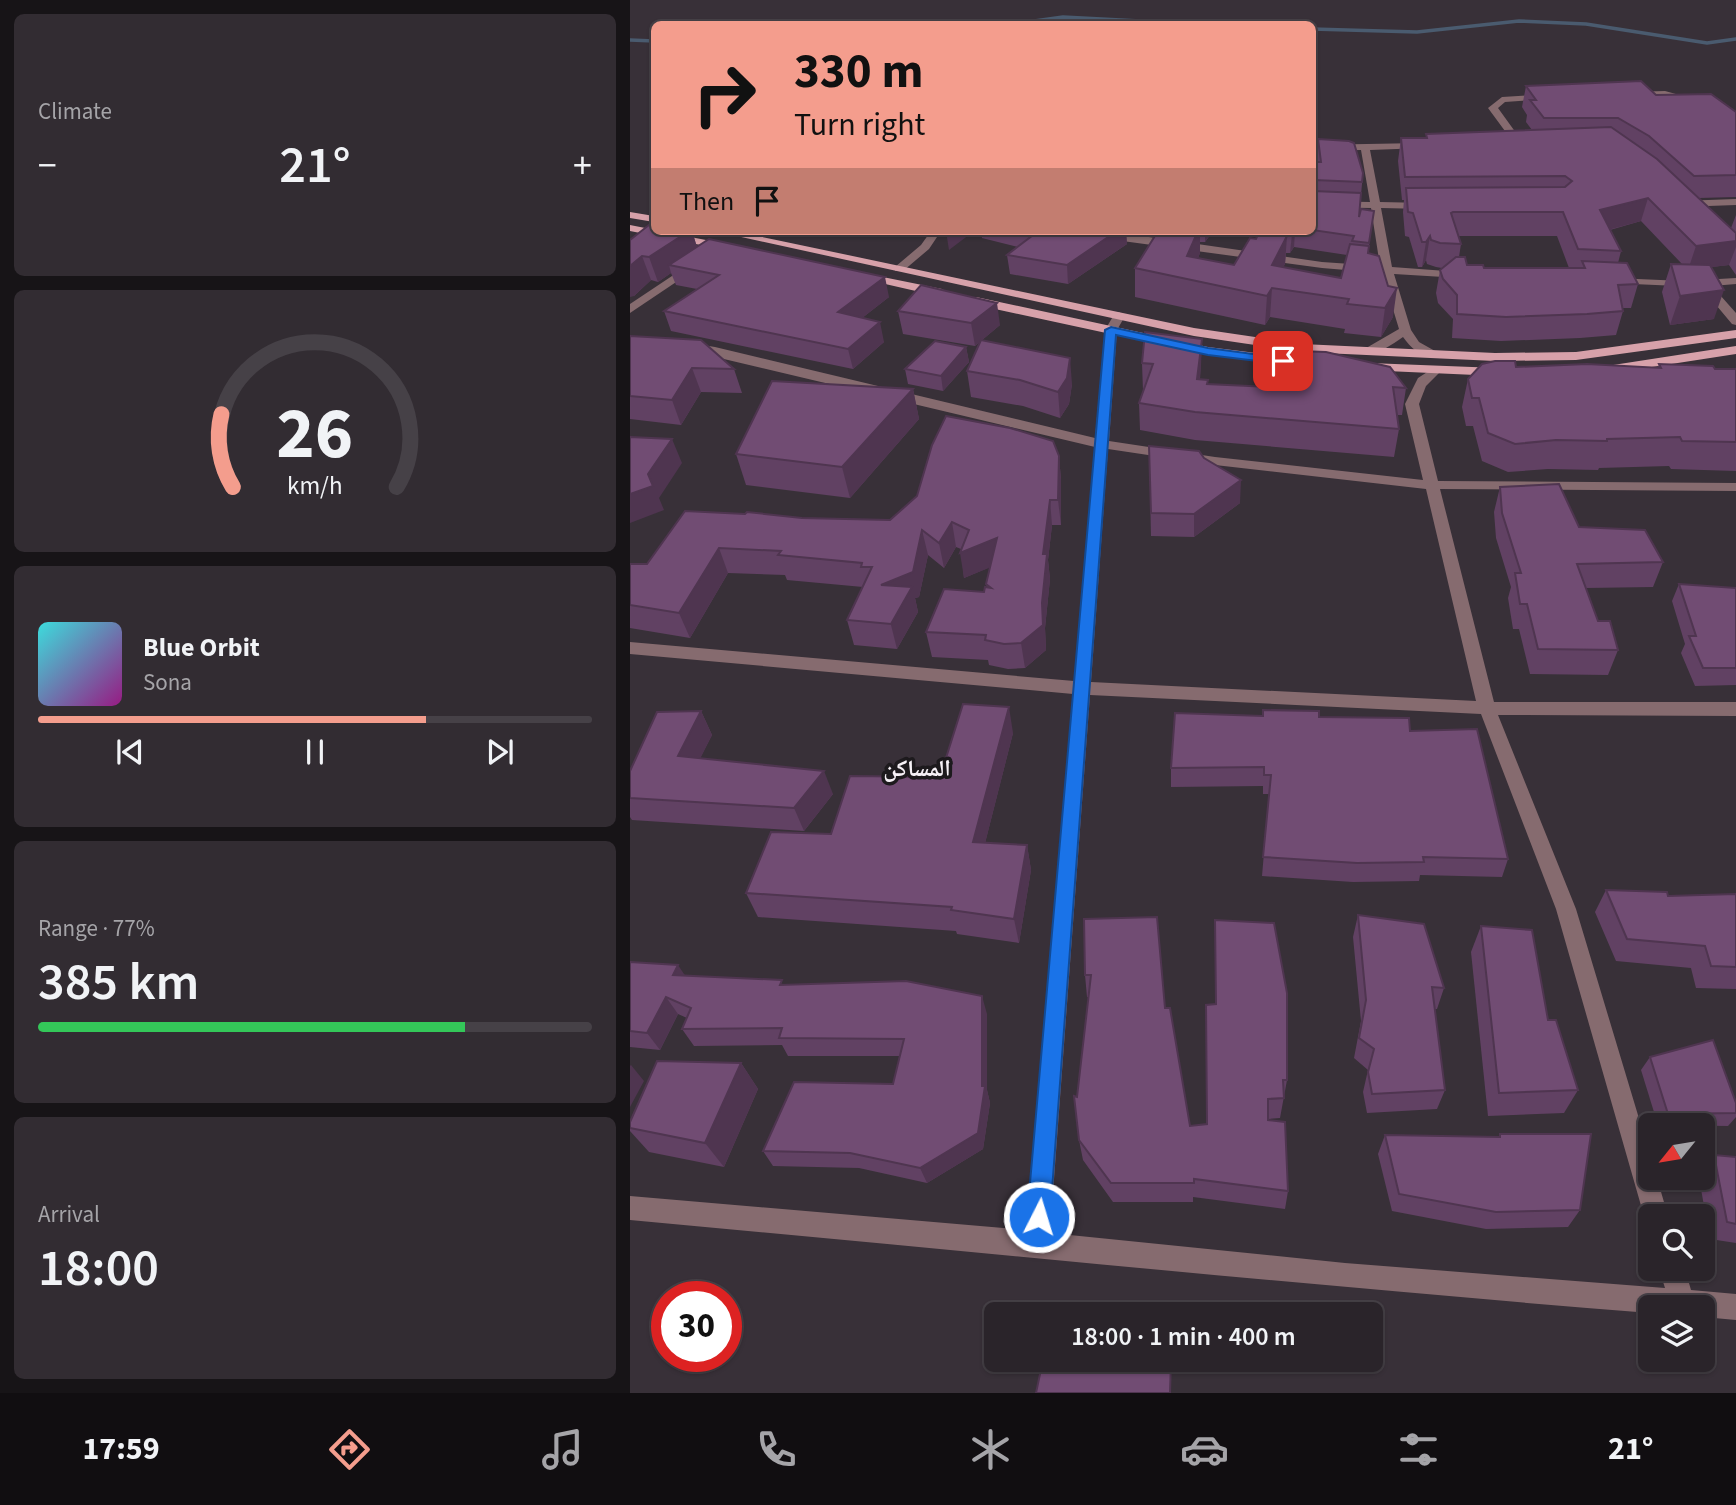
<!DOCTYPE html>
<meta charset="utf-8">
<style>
body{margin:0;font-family:"Source Sans 3","Noto Naskh Arabic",sans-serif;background:#322c32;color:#f1f3f6;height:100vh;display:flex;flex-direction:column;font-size:26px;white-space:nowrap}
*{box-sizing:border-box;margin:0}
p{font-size:23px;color:#a5a4a8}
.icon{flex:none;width:38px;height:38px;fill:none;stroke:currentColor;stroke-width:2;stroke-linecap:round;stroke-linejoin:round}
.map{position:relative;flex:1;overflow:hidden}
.details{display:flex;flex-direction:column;gap:14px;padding:14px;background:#171417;width:630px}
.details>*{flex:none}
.top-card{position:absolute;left:21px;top:21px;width:665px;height:214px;border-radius:10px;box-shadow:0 2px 5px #0004,0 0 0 2px #464147;background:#f49d8d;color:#111;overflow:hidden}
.needle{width:46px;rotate:240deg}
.fabs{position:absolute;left:1008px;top:1113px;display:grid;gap:14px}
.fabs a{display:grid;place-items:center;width:77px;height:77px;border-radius:10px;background:#2a242a;box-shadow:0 2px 5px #0004,0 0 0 2px #464147;font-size:35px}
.speed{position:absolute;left:21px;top:1281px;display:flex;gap:14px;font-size:35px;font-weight:700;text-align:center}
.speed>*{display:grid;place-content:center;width:91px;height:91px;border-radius:50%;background:#2a242a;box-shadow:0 2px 5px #0004,0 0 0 2px #464147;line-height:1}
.speed .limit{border:10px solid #d22;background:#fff;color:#111}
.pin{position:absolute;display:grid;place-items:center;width:60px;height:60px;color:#fff;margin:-30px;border-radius:14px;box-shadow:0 4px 10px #0006}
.me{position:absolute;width:77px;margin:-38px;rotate:5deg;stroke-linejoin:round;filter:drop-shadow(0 0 5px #0008)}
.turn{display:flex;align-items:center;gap:24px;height:147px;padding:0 28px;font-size:32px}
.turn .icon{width:91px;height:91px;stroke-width:2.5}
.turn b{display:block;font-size:49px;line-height:60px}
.then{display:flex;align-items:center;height:66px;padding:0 28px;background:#0003;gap:14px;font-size:26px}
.big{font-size:52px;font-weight:600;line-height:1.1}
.details .card{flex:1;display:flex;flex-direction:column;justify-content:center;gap:10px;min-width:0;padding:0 24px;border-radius:10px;background:#322c32}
.details .dial{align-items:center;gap:0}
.dial svg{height:182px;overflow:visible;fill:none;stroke:#464147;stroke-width:7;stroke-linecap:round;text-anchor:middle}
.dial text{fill:#f1f3f6;stroke:none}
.song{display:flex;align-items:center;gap:21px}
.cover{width:84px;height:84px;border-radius:10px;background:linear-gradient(135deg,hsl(180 70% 55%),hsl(310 70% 35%))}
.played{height:7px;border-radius:4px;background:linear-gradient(90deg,#f49d8d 70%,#464147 70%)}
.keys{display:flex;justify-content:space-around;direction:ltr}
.heat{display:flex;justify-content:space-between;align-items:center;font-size:38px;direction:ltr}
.charge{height:10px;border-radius:5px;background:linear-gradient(90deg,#34c759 77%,#464147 0)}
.trip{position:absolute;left:354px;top:1302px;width:399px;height:70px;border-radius:10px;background:#2a242a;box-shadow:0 2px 5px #0004,0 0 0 2px #464147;font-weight:600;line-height:70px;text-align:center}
.dock{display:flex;height:112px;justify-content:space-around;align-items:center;background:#110e11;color:#a5a4a8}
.dock .icon{width:49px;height:49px}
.dock .on{color:#f49d8d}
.dock b{font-size:32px;color:#f1f3f6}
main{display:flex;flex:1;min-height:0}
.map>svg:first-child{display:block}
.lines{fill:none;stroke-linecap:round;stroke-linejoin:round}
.stream{stroke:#4a5b6f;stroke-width:3.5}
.minor{fill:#866b6f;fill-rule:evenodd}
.major{fill:#d7a1aa;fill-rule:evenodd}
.wall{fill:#614163;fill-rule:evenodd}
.shaded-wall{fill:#4f3550}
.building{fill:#714c73;stroke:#4f3550;stroke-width:2}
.route{fill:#1a73e8;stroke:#114b97;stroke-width:2}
.labels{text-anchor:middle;stroke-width:7;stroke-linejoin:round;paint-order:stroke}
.quarter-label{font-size:23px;font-weight:bold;fill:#f6f1f6;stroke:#1d1a1d}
</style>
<main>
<section class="details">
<div class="card"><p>Climate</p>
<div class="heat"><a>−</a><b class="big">21°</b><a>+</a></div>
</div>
<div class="card dial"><svg viewBox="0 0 100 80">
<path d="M14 69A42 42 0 1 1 86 69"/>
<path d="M14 69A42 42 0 0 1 9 37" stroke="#f49d8d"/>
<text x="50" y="56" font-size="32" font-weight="700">26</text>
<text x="50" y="72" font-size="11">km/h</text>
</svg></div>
<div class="card">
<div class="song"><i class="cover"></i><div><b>Blue Orbit</b><p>Sona</p></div></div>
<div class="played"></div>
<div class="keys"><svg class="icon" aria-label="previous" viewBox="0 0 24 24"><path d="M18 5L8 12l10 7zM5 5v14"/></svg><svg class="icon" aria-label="pause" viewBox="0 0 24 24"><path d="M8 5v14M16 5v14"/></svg><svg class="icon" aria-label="next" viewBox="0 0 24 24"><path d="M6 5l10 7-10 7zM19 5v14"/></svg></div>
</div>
<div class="card"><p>Range · 77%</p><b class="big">385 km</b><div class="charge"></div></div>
<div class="card"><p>Arrival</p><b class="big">18:00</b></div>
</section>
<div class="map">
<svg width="1106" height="1393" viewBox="0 0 1106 1393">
<rect width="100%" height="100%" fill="#383038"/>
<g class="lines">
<g class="stream">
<path d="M383 24 433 17 568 24"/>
<path d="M682 29 787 32 889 21 956 24 1077 43 1106 39"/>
<path d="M0 40 24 41"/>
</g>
<g class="minor">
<path d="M1035 91 1064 99 1060 102 1035 97 1002 98 998 95 1002 92Z"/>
<path d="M921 94 922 96 918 99 875 102 868 108 894 144 889 147 886 146 858 108 872 97Z"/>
<path d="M791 143 796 146 794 148 740 150 750 202 796 203 801 206 796 209 751 208 762 267 830 272 836 275 830 278 764 274 781 330 789 342 805 351V357C792 359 781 348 773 337 761 345 748 355 733 354L731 351 769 329 752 273 692 268 485 240 461 231H477L692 262 750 266 741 208 682 207V201L740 202 731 150 682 151V145Z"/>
<path d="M1106 199V205L1050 207 1045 204 1050 201Z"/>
<path d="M301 231H311L299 249 273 271H265V267L291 245Z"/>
<path d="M60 264 70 266 0 313V304Z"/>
<path d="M984 278 1054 281 1106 278V284L1082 286 1106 313V325L1102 324 1071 287 980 283V279Z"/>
<path d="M489 312 495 316 487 330 479 441 585 457 793 480 775 404 788 378 805 367 811 371 796 386 789 404 808 481 1106 483V491L810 489 864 702H1106V716L868 715 946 909 1020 1155V1178H1027L1038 1216H1020V1226L1014 1216 926 909 851 714 460 695 420 1233 715 1263 1035 1288 1029 1269H1055L1061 1290 1106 1294V1320L1073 1317V1307H1020V1313C680 1286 340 1251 0 1220V1196L396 1230 443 694 0 654V642L444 681 465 447 60 351 54 347 60 343 85 347 465 438 475 330 485 313ZM478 449 585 465 796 489 846 701 461 682Z"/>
</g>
<g class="major">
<path d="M0 212 24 216V222L0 218Z"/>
<path d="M0 225 96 244 102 247 96 250 0 231Z"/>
<path d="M84 231H104L564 328 672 344 865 353 946 352 1106 330V338L946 360 865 361 672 352 564 336Z"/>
<path d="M233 273 312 289 318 293 312 297 229 278V274Z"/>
<path d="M346 297 578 347 658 357 664 361 658 365 578 355 342 304V298Z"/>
<path d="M1106 346V354L983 373 977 369 983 365Z"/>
<path d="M739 363 868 368 874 372 868 376 734 370 733 367Z"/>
</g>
</g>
<g class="wall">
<path d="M896 86 1026 95 1106 112V197L1069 198 1101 228 1106 215V275L1099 265 1081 267 1084 319 1040 325 1032 292 1041 264H1052L1011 221 980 230 991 251 988 263 1008 284 1001 308H993V311L986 335 950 338 871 341 822 338 823 319 808 303 806 293 810 270 812 268 806 267 797 264 796 260 792 267H788L779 237 775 236 773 212 774 200H772L768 161 771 138H796V134L902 130 896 122 897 115 892 107ZM829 236H927L939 268H854L837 265 829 257 831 244Z"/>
<path d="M688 139 733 173 729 217 744 211 738 253 763 317 751 337 714 333 715 329 640 317 635 325 505 297V268L528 231H583L575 242H570V253L568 258 604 265 626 239 633 233 634 231H682V162H687L686 156ZM664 247 717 255 711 278 653 267 655 264 656 253H660Z"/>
<path d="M24 231H62L67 247 259 297 232 318 254 342 223 369 41 331 34 311 67 289 46 285 41 273 28 282 21 280 4 296 0 240Z"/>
<path d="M351 231H516L511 234 496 233 497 244 438 284 380 274 377 255 388 247 352 238Z"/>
<path d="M268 311 370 325 352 340 442 384 439 404 430 418 393 406 341 397 337 371 351 341 345 346 273 334Z"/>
<path d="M0 336 104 369 112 393 71 392 51 425 0 419Z"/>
<path d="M572 339 570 379 578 380V384L637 387 636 377 638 350 776 388 772 415H767L769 429 764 457 565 440 510 430 509 403 513 391 512 363Z"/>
<path d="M336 347 339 362 313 391 278 384 275 369Z"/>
<path d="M1029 364 1085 369H1106V471L1041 469 1039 466 969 468 968 470 918 469 878 472 852 461 843 426H836L832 407 838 379 886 367 1028 368Z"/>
<path d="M283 389 289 419 220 498 116 485 106 454Z"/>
<path d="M519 446 574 458 610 503 564 537 521 536Z"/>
<path d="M429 456 431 480V525H422L418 560 420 579 415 628 416 650 395 668 378 669 359 665 358 660 302 657 296 632 354 592 357 587 356 584 360 567 334 578 331 549 326 547 314 568 298 555 289 597 285 598 288 612 267 649 224 645 217 620 233 587 157 580 155 575 98 573 60 638 0 628V564H17L172 518 260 520Z"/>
<path d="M870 487 949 527 1033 562 1023 587 956 588 968 621 988 650 978 675 900 674 889 629H883L878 598 881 587 866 538 864 512Z"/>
<path d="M1049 584 1106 588V685L1065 686 1051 653 1055 644 1042 601Z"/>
<path d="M633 710 780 731 878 859 872 877 790 875 789 881 723 882 632 876 639 794H633V786L541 787V768L633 716Z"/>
<path d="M71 711 82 735 70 758 203 794 174 831 2 820 0 817V771Z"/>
<path d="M383 733 355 843 397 845 401 870 389 943 327 934 326 931 128 917 116 893 201 834 310 777Z"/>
<path d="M976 890 1038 896 1106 894V989L1066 988 1061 968 986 961 965 912Z"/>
<path d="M728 915 814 988 807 1009H805L815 1090 807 1109 737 1113 733 1092 738 1070 724 1058 731 1021 723 937Z"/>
<path d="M454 919 535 1008 560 1126 576 1124V1005H585V920L657 1080 650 1118 638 1119 658 1191 655 1209 563 1197V1202H483L453 1160 449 1140 447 1097 459 997H457L455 975Z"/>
<path d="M851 926 918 1020 948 1090 934 1113 858 1116 841 952Z"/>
<path d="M0 962 55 975 154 984 357 1014V1090L360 1103 353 1149 297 1183 229 1168 143 1166 133 1151 263 1084 270 1056H158L152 1045 64 1046 52 1029 57 1018 48 1014 30 1050 0 1047Z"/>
<path d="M1020 1057 1106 1103V1117L1098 1126 1028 1125 1011 1070Z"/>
<path d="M111 1063 128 1089 94 1167 19 1152 0 1131V1122Z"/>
<path d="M870 1134 950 1210 938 1227 856 1229 762 1211 748 1154 755 1135 869 1137Z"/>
<path d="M1084 1155 1106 1157V1243L1080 1239 1069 1178H1073V1167Z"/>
</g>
<g class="shaded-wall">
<path d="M1018 198 1011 221 963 234 970 210Z"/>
<path d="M59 231H62L69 254 39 265 41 273 28 282 19 257Z"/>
<path d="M316 231H344L319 250Z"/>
<path d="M487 231H496L497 244 438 284 437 265Z"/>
<path d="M568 231H570V253L559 279 557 256Z"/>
<path d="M575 231H583L575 242Z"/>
<path d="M663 231H665L664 247 660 253 662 234Z"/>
<path d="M657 236 655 264 643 288H642L640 317 635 325 637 296 642 265Z"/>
<path d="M800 236 796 260 792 267 796 242Z"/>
<path d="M1106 241V247L1099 265 1058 270 1066 246Z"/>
<path d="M12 256 21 280 4 296 0 297V266Z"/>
<path d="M255 277 259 297 213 333 208 312Z"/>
<path d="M767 288 763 317 751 337 755 308Z"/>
<path d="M1094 290 1084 319 1040 325 1050 296Z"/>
<path d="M367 303 370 325 345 346 341 323Z"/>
<path d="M250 322 254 342 223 369 218 349Z"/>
<path d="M572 339 571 366 567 406V379Z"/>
<path d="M336 347 339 362 313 391 311 376Z"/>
<path d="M440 358 442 384 439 404 430 418 428 392Z"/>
<path d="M62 368 71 392 51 425 42 400Z"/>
<path d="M283 389 289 419 220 498 212 467Z"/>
<path d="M42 439 52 463 29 498 34 510 0 523V494L18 474Z"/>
<path d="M429 456 431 480V525L428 500Z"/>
<path d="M611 480 610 503 564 537V514Z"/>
<path d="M420 500 422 525 418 560 420 579 415 628 416 650 395 668 391 643 412 603 413 554Z"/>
<path d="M322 522 326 547 314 568 309 543Z"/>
<path d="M292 530 298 555 289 597 285 598 288 612 267 649 251 585Z"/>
<path d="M367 538 371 563 334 578 330 553Z"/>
<path d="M89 548 98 573 60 638 49 613Z"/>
<path d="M379 707 383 733 349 867 343 842Z"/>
<path d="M71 711 82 735 60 779 48 756Z"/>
<path d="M194 771 203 794 174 831 164 808Z"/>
<path d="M397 845 401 870 389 943 384 919Z"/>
<path d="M48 965 60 983 43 975Z"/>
<path d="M352 996 357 1014V1090L360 1103 353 1149 297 1183 290 1168 352 1086Z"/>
<path d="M36 997 48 1014 30 1050 17 1033Z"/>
<path d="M111 1063 128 1089 94 1167 75 1143Z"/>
<path d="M1 1065 14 1081 0 1107V1066Z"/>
</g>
<g class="building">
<path d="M1011 81 1026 95 1081 94 1106 112V175L1064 176 1019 136 988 118H914L900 100H906L896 86Z"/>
<path d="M981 127 1027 159 1106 233V241L1066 246 1018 198 970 210 991 251 948 249 933 212H823L821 213 831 244 810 243 801 240 800 236 796 242H792L783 213 778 212 776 188 935 187 942 181 935 176 775 177 771 138H797L796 134Z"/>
<path d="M688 139 719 141 724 143 733 173 732 182 684 180 682 184V162H691Z"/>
<path d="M682 190 683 191 731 193 729 217 731 209 744 211 739 243 722 241 724 236 682 230Z"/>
<path d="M24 221V231H59L19 257 12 256 0 266V240Z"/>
<path d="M401 231H487L437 265 377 255 407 232Z"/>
<path d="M528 231H568L557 256 604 265 620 238 626 239 629 232 657 236 642 265 711 278 720 244 739 246 738 253 749 256 758 286 767 288 755 308 717 304 719 299 642 288 637 296 505 268Z"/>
<path d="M636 231H663L662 234Z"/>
<path d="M79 239 255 277 208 312 250 322 218 349 34 311 89 275 39 265Z"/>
<path d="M826 257H835L837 265H853L854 268H955L952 261 997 263 1008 284 988 285 993 311 957 314 876 317 827 314V295L813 279 810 270Z"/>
<path d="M1041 264 1080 265 1094 290 1050 296Z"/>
<path d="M291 285 367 303 341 323 268 311Z"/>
<path d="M515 332 572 339 567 379 578 380 577 384 640 387 638 350 696 352 760 367 776 388 763 387 769 429 565 412 509 403 523 364 512 363Z"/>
<path d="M0 336 71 340 104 369 62 368 42 400 0 396Z"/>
<path d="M351 340 440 358 437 378 428 392 390 380 337 371Z"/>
<path d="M305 341 336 347 311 376 275 369Z"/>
<path d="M865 361H885L886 367 957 364 1031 368 1029 364 1083 366 1085 369H1106V442L1052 441 1050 437 977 439V441L926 440 885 444 858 433 849 398H842L838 379 852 364Z"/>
<path d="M142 381 283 389 212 467 106 454Z"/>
<path d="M316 416 380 428 423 441 429 456 428 500H420L413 554H417L412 603 413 625 391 643 374 644 355 640 356 635 296 632 314 589 354 592 355 587 361 588 356 584 367 538 330 553 339 530 322 522 309 543 292 530 283 572 251 585 282 587 261 624 217 620 242 567H231L232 563 148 555 151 551 89 548 49 613 0 605V564H17L55 511 115 514 117 512 172 518 260 520 287 496 302 445Z"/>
<path d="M0 437 42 439 18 474 23 486 0 494Z"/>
<path d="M519 446 569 451 574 458 611 480 564 514 521 513Z"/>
<path d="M929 484 949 527 1015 530 1033 562 947 564 968 621H980L988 650 908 649 897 604H890L885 573H891L872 513 870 487Z"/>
<path d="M1049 584 1106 588V668H1073L1059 636H1066Z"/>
<path d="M333 704 379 707 343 842 397 845 384 919 321 910 322 907 116 893 141 832 201 834 220 776 310 777Z"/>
<path d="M633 710 689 711V717L779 718 780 731 847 729 878 859 793 857 794 862 727 863 633 857 641 775H634V767L541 768 545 713 633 716Z"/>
<path d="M71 711 48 756 194 771 164 808 0 798V771L27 712Z"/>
<path d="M976 890 1037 892 1038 896 1106 894V967L1081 966 1075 946 997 939Z"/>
<path d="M728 915 794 924 814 988 802 987 815 1090 742 1094 738 1072 744 1049 729 1038 736 1000Z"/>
<path d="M527 917 535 1008H540L560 1126 577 1124 576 1005 586 1004 585 920 644 923 657 993V1080H653L654 1098 638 1099V1120L655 1122 658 1191 564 1179V1183H481L449 1140 444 1096 447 1097 461 975H455L454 919Z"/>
<path d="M851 926 902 930 918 1020H926L948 1090 869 1093Z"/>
<path d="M0 962 48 965 43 975 152 980 150 985 276 981 352 996V1086H355L348 1133 290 1168 220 1153 133 1151 164 1082 263 1084 274 1039 149 1038 152 1028 52 1029 61 1008 36 997 17 1033 0 1031Z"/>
<path d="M1083 1040 1106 1103V1113L1038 1114 1020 1057Z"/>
<path d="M27 1061 111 1063 75 1143 0 1128V1122Z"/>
<path d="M870 1134H961L950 1210 866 1212 769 1194 755 1135 870 1137Z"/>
<path d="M1084 1155 1106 1157V1224L1097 1222Z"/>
<path d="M541 1306V1314H472Z"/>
<path d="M413 1360H541L540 1393H406Z"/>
</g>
<path class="route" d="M481 327 578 348 653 358 659 361 653 364 578 355 486 335 420 1217 417 1225 409 1229 401 1225 397 1217 475 330Z"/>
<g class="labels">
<g class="quarter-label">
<text x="287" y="776">المساكن</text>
</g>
</g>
</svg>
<div class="fabs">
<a><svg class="needle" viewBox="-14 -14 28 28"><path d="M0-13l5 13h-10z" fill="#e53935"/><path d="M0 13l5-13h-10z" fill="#a5a4a8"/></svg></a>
<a><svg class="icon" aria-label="search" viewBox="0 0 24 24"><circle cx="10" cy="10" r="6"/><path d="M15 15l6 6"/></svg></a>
<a><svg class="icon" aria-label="layers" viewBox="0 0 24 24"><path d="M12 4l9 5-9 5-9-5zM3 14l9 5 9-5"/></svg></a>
</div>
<div class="speed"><div class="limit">30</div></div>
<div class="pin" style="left:653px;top:361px;background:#d93025"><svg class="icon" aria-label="arrive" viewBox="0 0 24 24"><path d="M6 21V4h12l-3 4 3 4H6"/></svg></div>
<svg class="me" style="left:409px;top:1217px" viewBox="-20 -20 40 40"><circle r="17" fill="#1a73e8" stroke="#fff" stroke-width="3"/><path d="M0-11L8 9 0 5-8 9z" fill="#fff"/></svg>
<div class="trip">18:00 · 1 min · 400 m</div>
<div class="top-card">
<div class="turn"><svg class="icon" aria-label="right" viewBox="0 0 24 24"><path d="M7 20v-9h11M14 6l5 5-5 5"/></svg><div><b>330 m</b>Turn right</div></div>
<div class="then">Then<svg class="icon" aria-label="arrive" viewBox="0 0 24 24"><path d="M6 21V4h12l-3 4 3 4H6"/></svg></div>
</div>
</div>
</main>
<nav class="dock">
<b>17:59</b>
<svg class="icon on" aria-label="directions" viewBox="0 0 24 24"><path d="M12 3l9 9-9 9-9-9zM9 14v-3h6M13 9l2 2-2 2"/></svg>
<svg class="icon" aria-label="music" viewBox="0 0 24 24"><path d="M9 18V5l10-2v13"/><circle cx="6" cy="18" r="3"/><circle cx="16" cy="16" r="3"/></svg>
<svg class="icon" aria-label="phone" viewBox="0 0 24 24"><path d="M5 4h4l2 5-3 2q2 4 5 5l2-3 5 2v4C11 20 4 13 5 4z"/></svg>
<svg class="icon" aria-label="climate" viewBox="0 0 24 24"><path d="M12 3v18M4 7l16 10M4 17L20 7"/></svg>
<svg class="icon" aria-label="car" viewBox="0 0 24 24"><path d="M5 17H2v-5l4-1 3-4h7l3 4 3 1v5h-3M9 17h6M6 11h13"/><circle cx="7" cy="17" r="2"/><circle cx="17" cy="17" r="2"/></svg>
<svg class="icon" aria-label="filters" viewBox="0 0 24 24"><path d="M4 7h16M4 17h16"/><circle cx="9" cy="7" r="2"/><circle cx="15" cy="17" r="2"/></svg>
<b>21°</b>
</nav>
